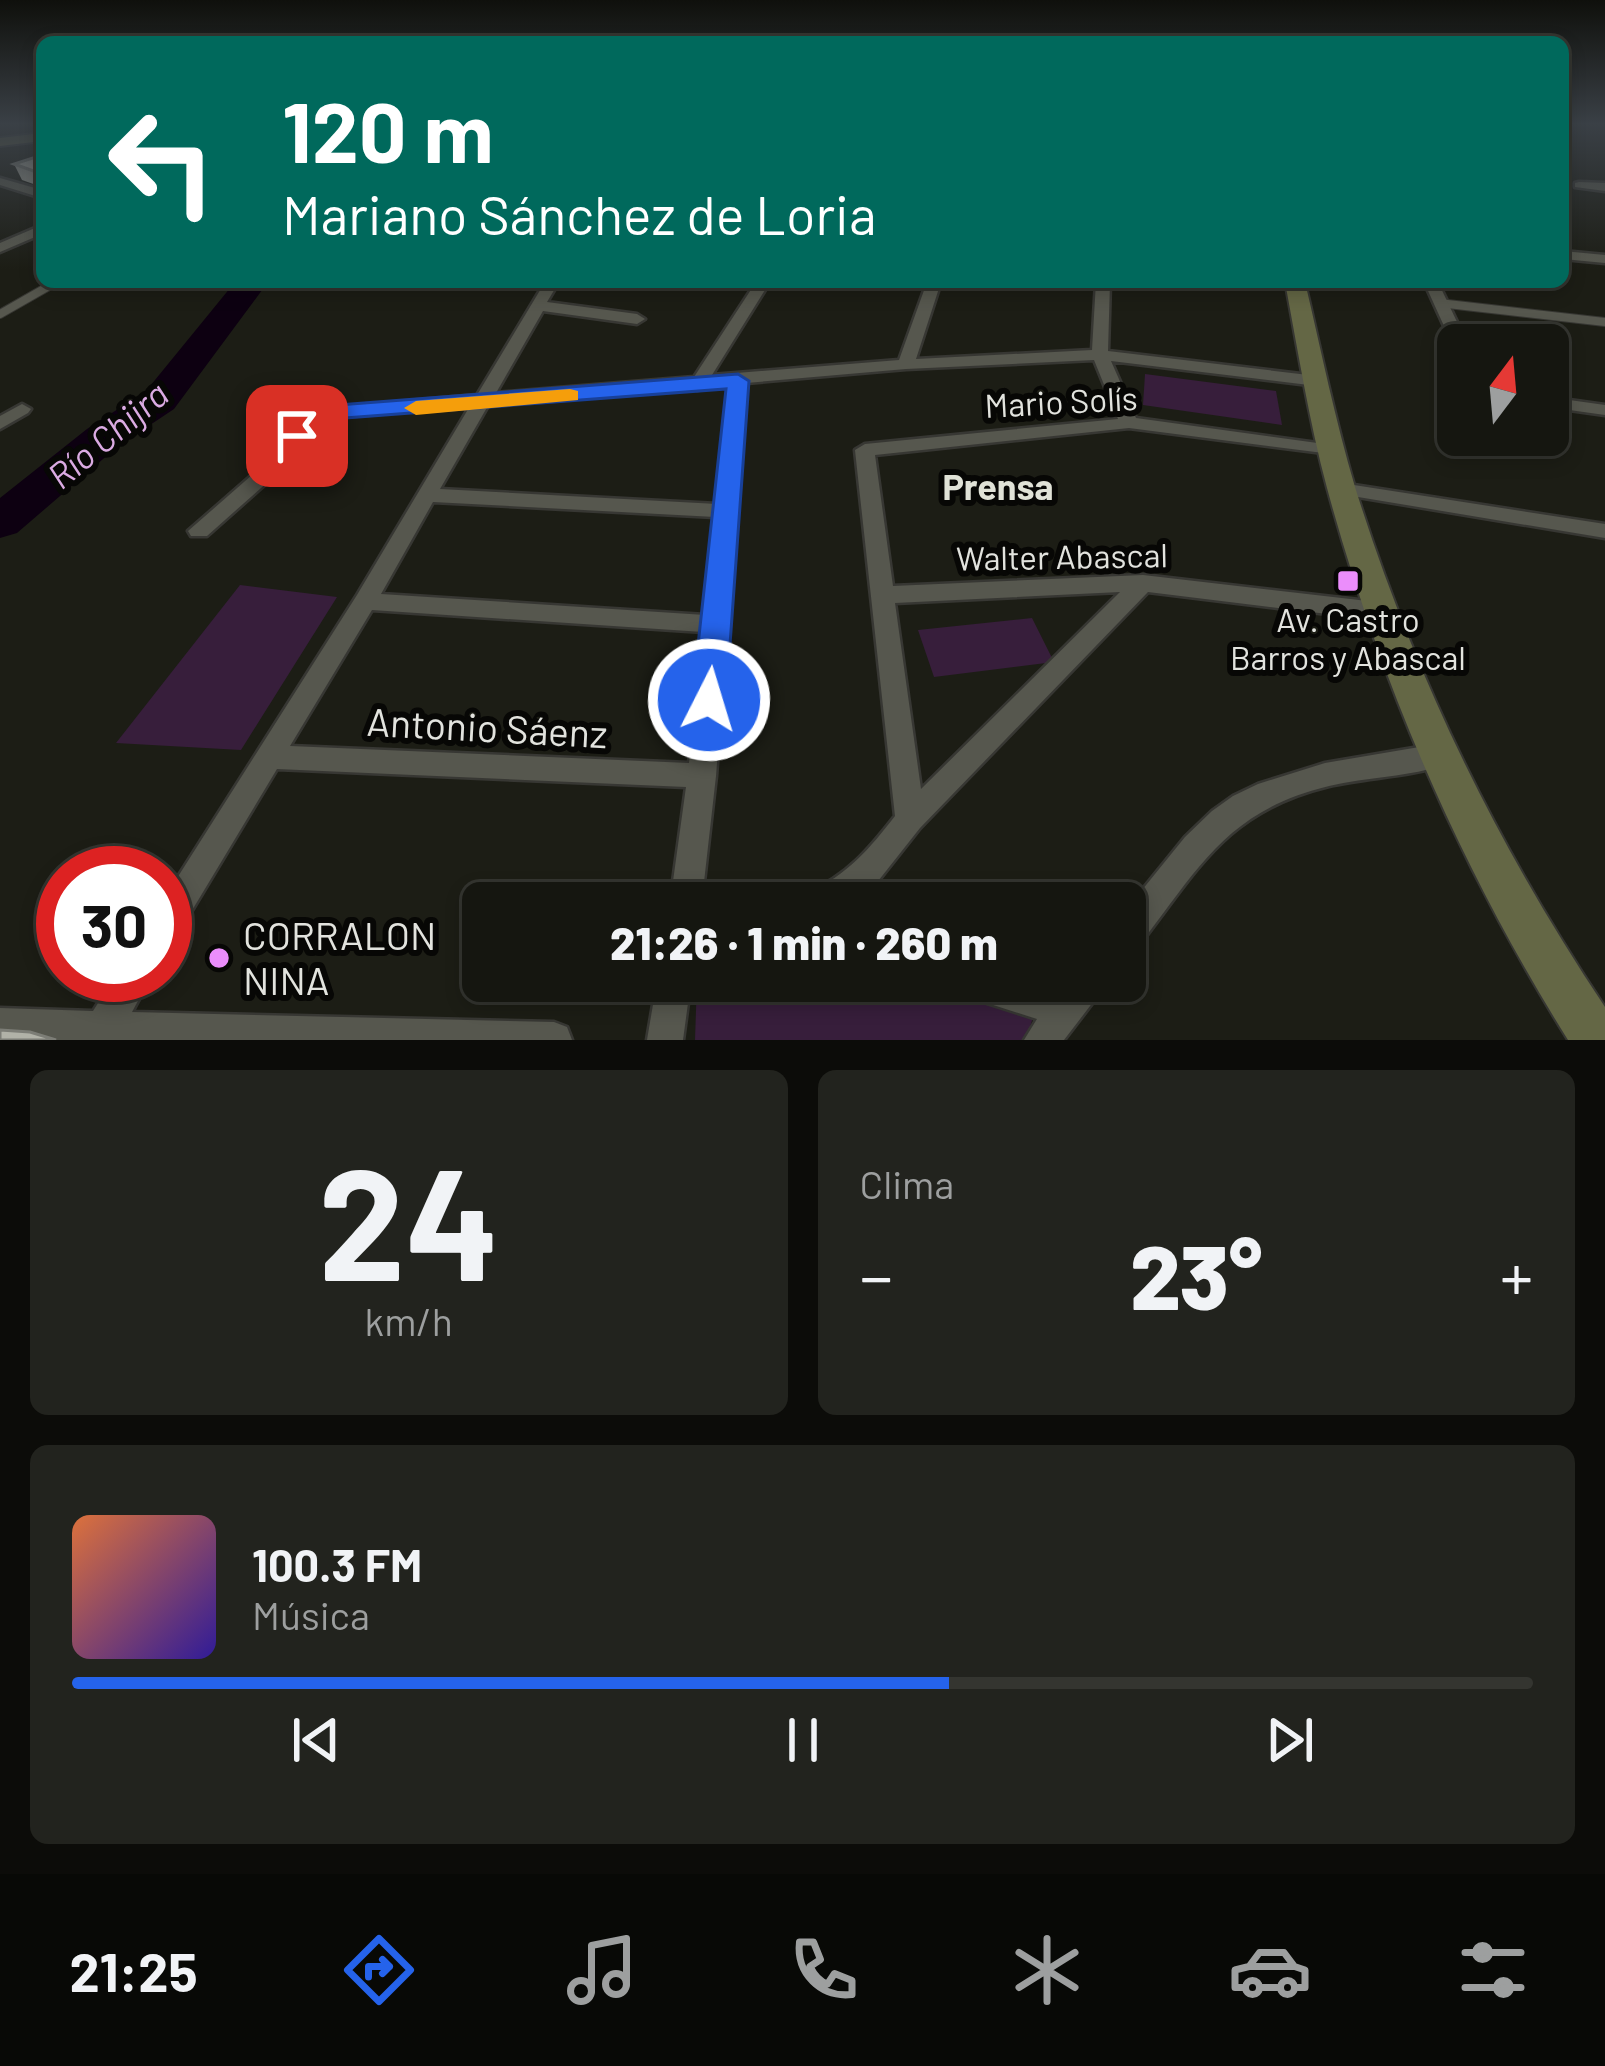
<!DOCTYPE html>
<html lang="es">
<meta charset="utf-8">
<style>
body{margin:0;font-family:Barlow,sans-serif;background:#22231e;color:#f1f3f6;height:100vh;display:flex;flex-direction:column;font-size:45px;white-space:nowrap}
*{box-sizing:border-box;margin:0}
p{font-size:39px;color:#9d9f9f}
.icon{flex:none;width:66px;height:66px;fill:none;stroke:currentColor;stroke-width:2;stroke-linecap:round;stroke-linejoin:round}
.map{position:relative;height:1040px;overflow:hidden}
.details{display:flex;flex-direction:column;gap:30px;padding:30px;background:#0c0c09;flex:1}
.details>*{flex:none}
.hud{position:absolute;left:36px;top:36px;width:1533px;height:252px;border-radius:18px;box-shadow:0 6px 18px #0003,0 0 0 3px #343530;background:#00695c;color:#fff;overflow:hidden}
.needle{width:78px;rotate:16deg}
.controls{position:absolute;left:1437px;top:324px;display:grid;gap:24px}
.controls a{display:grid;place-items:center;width:132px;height:132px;border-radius:18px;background:#151610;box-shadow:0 6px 18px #0003,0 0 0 3px #343530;font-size:60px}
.speed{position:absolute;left:36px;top:846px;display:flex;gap:24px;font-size:60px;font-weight:700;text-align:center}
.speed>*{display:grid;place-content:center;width:156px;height:156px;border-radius:50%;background:#151610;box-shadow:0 6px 18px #0003,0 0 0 3px #343530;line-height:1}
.speed .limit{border:18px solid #d22;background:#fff;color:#111}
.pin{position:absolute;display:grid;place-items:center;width:102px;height:102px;color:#fff;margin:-51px;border-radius:24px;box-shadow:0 6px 18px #0006}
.me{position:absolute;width:132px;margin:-66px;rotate:5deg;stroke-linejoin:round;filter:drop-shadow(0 0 9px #0008)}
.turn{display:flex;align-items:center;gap:42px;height:252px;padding:0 48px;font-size:54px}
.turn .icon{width:156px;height:156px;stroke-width:2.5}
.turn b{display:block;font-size:84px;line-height:102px}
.big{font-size:90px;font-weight:800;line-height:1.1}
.details .card{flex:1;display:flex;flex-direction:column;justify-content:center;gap:18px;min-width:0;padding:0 42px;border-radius:18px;background:#22231e}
.details .dial{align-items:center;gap:0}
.dial b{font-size:156px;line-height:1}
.song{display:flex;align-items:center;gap:36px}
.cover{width:144px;height:144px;border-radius:18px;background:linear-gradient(135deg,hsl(20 70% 55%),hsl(250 70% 35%))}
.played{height:12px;border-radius:6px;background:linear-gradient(90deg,#2563eb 60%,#343530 60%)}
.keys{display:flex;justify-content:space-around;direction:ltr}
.heat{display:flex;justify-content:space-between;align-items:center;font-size:66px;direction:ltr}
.details .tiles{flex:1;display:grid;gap:30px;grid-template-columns:1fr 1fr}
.card:last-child{grid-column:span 2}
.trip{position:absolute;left:462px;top:882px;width:684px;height:120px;border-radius:18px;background:#151610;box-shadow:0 6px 18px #0003,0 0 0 3px #343530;font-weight:800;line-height:120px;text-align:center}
.dock{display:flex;height:192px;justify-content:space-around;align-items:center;background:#080906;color:#9d9f9f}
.dock .icon{width:84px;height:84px}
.dock .selected{color:#2563eb}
.dock b{font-size:54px;color:#f1f3f6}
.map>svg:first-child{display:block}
.green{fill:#371e3b}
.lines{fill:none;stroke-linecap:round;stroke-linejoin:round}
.river{fill:#0d0011;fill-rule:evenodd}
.lane-casing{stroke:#373733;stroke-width:10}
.street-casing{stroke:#373733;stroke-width:5}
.secondary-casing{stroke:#373733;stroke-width:4}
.lane{stroke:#56574e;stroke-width:8}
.street{fill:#56574e;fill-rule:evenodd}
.secondary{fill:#646745;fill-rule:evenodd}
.wall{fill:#989990}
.building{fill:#b1b2a8;stroke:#7c7d76;stroke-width:3}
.route{fill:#2563eb;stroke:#184099;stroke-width:3}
.slow{fill:#f59e0b}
.poi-dot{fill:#eb8dfb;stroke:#070705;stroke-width:4.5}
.labels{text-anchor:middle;stroke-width:12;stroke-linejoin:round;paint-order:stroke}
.street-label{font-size:33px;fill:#e2e3de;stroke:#070705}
.poi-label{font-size:33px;fill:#e2e3de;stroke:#070705}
.water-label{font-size:36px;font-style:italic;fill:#dbabe3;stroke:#070705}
.neighbourhood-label{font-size:36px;font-weight:bold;fill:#e0e2d7;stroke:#070705}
.near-street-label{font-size:39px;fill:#e2e3de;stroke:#070705}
.near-poi-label{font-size:39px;fill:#e2e3de;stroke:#070705;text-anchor:start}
</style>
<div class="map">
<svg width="1605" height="1040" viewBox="0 0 1605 1040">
<rect width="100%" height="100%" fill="#1c1d15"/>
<g class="green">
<path d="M1145 374 1276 391 1282 425 1143 405Z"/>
<path d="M240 585 337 597 241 750 116 743Z"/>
<path d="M1032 618 1054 662 934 677 918 630Z"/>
<path d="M697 981H942L1034 1014 1026 1040H695Z"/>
</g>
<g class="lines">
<path class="river" d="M235 282H268L174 409 117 447 17 533 0 538V498L87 429 146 391Z"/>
<g class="lane-casing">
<g id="lane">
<path d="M1439 303 1605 322"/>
<path d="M0 314 56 282"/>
</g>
</g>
<g class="street-casing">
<g id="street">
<path d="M0 178 42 190V198L0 185Z"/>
<path d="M1579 182 1605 183V191L1575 187V183Z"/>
<path d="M42 225V234L0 252V243Z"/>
<path d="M1563 251 1605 255V263L1563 259Z"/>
<path d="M545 282H559L547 302 637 314 645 319 637 324 543 311 496 393 694 377 756 282H770L712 375 899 360 927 282H941L916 359 1092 350 1096 282H1110L1108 351 1317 376 1326 381 1317 386 1111 361 1136 418 1332 445 1342 451 1339 455 1129 428 875 455 893 586 1143 575 1385 603 1393 606 1397 612 1393 618 1385 621 1148 592 920 828 871 890 853 903H803L808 892C847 876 870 848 895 816L855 450 865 444 1118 419 1094 360 906 369 746 383 716 776 704 882 757 892 762 903H670L686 787 277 769 176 937 165 942V897L357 595 470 406 318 419 289 463 207 536H191L188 531 275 455 306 410 477 395ZM729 384 717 504 440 489 489 404 690 387 697 390ZM433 502 715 517 705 615 381 594ZM1120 592 921 789 895 603ZM372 610 703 632 689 763 290 746Z"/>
<path d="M1424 282H1438L1468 345 1454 348Z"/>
<path d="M1548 397 1605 405V415L1548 407Z"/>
<path d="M22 404 31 409 28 413 0 429V416Z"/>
<path d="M1341 483 1605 524V538L1334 493 1331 489 1334 485Z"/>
<path d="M1437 744 1447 748 1451 756 1447 764C1410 777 1367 777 1329 786 1225 811 1198 870 1137 948L1125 952V911L1185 837 1212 811 1233 796 1258 784 1325 763Z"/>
<path d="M116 975H152L132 1012 554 1022 567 1027 572 1040H0V1008L93 1011Z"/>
<path d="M657 981H691L683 1040H647Z"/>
<path d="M951 981H1026L1059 991 1066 981H1105L1100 993 1064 1040H1024L1037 1019 956 993Z"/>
</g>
</g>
<g class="secondary-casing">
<g id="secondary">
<path d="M42 133V141L0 146V138Z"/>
<path d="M1285 282H1305C1321 350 1335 420 1355 487 1413 673 1497 846 1605 1007V1040H1568C1461 869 1380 683 1327 488 1309 421 1298 351 1285 282Z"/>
</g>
</g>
<use href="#lane" class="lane"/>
<use href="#street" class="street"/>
<use href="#secondary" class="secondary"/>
</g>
<path class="wall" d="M42 155V187L22 180 14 164Z"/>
<g class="building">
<path d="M42 155V174L14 164Z"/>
<path d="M0 1030 30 1032 56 1040H0Z"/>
</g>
<linearGradient id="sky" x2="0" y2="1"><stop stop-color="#0f100c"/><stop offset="0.46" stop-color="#3a4046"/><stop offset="1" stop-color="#3a4046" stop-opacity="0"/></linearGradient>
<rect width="1605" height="269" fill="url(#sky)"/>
<path class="route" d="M738 374 749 381 726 700 721 710 709 714 697 710 692 700 726 389 319 420 306 442H288L285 436 303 409 312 407Z"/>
<path class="slow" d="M570 389 578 391V400L416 415 404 408 416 401Z"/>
<g class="poi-dot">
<rect x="1336" y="569" width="24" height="24" rx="6"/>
<circle cx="219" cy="958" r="12"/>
</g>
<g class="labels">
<g class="street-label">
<text transform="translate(1061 402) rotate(-3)" y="12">Mario Solís</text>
<text transform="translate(1062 557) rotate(-1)" y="12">Walter Abascal</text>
</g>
<g class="poi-label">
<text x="1348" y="632">Av. Castro<tspan x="1348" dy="38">Barros y Abascal</tspan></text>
</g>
<g class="water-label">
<text transform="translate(108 435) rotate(-40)" y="13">Río Chijra</text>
</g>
<g class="neighbourhood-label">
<text x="998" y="500">Prensa</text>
</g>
<g class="near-street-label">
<text transform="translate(487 728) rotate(3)" y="14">Antonio Sáenz</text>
</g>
<g class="near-poi-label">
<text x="243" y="950">CORRALON<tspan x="243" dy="45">NINA</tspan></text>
</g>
</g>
</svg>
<div class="controls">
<a><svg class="needle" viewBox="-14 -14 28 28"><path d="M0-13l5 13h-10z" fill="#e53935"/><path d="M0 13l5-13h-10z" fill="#9d9f9f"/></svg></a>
</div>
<div class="speed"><div class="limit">30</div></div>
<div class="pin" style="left:297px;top:436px;background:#d93025"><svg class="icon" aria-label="arrive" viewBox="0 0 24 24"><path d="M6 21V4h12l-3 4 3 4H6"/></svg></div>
<svg class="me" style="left:709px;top:700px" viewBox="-20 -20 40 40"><circle r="17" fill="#2563eb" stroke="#fff" stroke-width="3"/><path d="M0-11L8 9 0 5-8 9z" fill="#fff"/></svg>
<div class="trip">21:26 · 1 min · 260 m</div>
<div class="hud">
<div class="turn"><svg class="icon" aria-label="left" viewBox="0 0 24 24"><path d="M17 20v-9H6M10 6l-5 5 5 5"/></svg><div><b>120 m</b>Mariano Sánchez de Loria</div></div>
</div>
</div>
<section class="details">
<div class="tiles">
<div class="card dial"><b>24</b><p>km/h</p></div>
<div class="card"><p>Clima</p>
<div class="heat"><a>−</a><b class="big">23°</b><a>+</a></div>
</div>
<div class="card">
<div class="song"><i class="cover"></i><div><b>100.3 FM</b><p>Música</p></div></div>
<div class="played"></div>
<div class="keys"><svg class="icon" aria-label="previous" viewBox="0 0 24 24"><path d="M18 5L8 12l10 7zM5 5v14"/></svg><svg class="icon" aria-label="pause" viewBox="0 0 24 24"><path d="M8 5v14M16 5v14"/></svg><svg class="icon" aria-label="next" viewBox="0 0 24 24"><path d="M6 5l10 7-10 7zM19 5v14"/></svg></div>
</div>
</div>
</section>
<nav class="dock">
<b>21:25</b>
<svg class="icon selected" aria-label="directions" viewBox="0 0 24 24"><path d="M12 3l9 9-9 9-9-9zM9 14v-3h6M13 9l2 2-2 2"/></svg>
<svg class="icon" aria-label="music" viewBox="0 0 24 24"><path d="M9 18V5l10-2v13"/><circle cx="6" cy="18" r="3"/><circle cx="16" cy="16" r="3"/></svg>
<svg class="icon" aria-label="phone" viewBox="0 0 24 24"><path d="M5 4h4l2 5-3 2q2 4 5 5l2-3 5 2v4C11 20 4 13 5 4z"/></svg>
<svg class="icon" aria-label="climate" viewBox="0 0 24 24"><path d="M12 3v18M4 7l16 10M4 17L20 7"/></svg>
<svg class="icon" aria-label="car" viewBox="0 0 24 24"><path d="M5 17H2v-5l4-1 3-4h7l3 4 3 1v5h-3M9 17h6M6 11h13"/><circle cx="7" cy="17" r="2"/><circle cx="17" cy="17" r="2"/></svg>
<svg class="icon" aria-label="filters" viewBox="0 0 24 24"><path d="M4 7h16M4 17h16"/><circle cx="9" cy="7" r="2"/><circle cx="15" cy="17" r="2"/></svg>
</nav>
